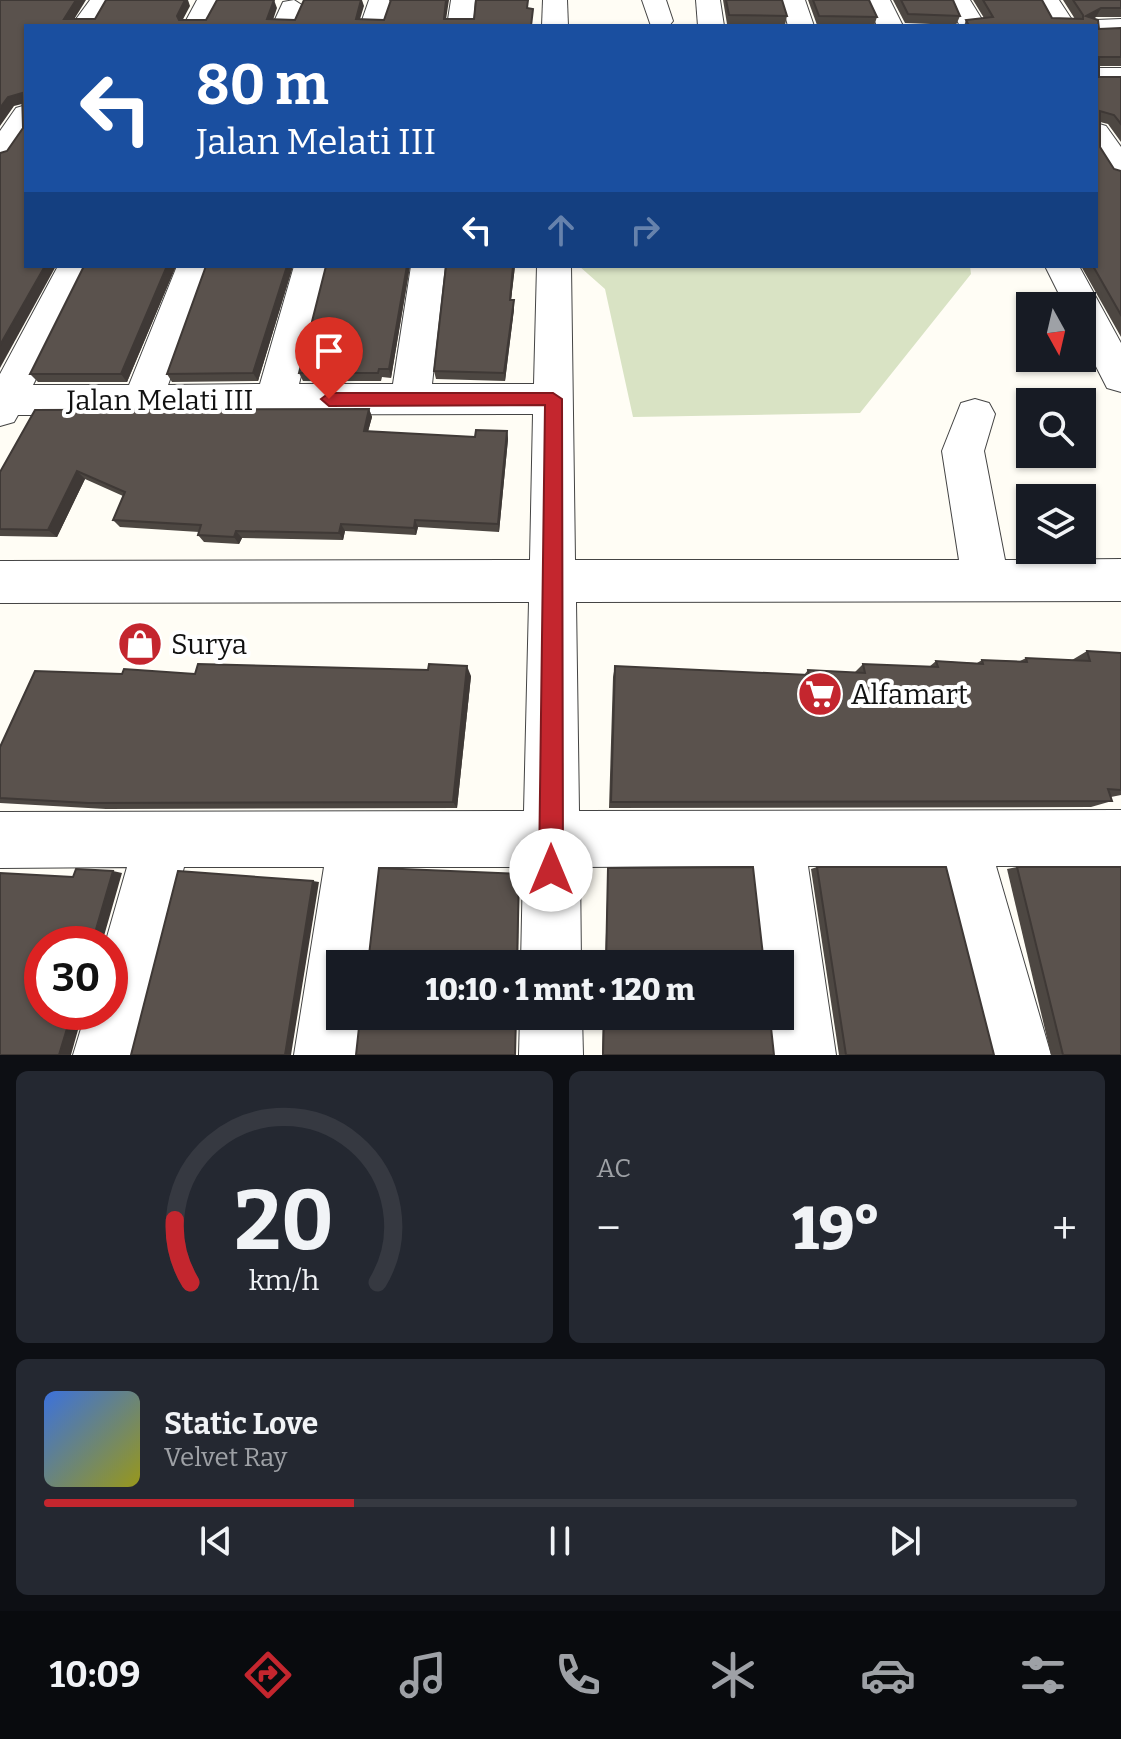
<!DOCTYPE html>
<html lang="id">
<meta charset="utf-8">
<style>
body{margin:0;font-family:Bitter,serif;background:#242831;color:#f1f3f6;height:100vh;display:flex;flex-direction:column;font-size:30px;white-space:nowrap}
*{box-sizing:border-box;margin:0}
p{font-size:26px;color:#9ea1a6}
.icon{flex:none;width:44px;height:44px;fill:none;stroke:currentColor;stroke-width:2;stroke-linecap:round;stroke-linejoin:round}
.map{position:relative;height:1055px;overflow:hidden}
.sheet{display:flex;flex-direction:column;gap:16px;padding:16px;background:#0d0f14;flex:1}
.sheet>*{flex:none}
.guide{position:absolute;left:24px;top:24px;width:1074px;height:244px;border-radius:0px;box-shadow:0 2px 6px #0004;background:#1a4fa0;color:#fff;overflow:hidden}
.needle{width:52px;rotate:172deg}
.controls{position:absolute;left:1016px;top:292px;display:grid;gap:16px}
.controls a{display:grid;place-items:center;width:80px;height:80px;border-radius:0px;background:#171b24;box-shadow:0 2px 6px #0004;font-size:40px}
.speed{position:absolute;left:24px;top:926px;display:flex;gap:16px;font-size:40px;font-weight:700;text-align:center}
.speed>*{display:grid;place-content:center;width:104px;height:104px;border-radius:50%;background:#171b24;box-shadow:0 2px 6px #0004;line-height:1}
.speed .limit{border:12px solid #d22;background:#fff;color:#111}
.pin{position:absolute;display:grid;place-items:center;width:68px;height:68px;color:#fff;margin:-82px -34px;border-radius:50% 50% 50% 0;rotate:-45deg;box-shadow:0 0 8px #0007}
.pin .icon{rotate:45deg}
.me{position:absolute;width:88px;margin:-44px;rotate:0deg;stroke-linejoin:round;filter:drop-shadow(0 0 6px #0008)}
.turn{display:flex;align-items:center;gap:28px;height:168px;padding:0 40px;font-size:36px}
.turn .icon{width:104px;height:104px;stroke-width:2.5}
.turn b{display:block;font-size:56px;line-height:68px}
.lanes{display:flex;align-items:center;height:76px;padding:0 40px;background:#0003;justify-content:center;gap:40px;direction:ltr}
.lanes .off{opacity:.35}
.big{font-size:60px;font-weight:800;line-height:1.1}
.sheet .widget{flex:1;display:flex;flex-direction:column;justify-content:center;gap:12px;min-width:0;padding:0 28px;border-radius:12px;background:#242831}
.sheet .dial{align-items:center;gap:0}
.dial svg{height:208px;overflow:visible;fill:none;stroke:#363941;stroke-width:7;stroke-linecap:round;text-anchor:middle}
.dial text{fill:#f1f3f6;stroke:none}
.song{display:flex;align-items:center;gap:24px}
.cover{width:96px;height:96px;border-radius:12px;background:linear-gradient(135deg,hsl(220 70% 55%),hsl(60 70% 35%))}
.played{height:8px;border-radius:4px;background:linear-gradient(90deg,#c4262e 30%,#363941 30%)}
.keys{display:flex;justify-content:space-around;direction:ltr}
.heat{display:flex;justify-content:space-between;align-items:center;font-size:44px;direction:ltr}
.sheet .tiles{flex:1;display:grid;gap:16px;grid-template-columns:1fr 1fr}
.widget:last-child{grid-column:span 2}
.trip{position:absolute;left:326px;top:950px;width:468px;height:80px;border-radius:0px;background:#171b24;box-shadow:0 2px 6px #0004;font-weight:800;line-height:80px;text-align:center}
.dock{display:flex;height:128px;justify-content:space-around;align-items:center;background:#090b0e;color:#9ea1a6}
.dock .icon{width:56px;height:56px}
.dock .active{color:#c4262e}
.dock b{font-size:36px;color:#f1f3f6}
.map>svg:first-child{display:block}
.cemetery{fill:#d9e3c4}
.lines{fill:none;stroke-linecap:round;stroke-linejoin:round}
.minor-casing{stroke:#444;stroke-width:2}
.minor{fill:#fff;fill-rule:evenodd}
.wall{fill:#4d4742}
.shaded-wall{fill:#3f3936}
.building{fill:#5a524d;stroke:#3f3936;stroke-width:2}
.route{fill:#c4262e;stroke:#7f191e;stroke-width:2}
.labels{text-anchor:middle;stroke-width:8;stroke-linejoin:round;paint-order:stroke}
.street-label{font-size:28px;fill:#111;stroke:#fff}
.poi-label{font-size:28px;fill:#111;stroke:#fff;text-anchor:start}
</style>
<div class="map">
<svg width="1121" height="1055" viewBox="0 0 1121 1055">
<rect width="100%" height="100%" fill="#fffdf5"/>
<path class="cemetery" d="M579 266H970L971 274 860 413 633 417 605 289Z"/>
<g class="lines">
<g class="minor-casing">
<g id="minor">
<path d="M90 0H114L97 26H71Z"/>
<path d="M197 0H221L209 26H183Z"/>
<path d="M294 0 305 7 298 26H272L283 2Z"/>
<path d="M369 0H389L391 4 386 26H360Z"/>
<path d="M451 0H475L473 26H447Z"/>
<path d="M543 0H567L568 26H542Z"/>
<path d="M642 0H666L673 21 669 26H651Z"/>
<path d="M696 0H720L724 26H698Z"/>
<path d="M781 0H805L814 26H788Z"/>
<path d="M866 0H890L903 26H877Z"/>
<path d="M946 0H970L986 26H960Z"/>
<path d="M1035 0H1059L1076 26H1050Z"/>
<path d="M1121 19V35L1096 36V26H1084L1096 20Z"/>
<rect x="1096" y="68" width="25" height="16"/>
<path d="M26 105V136L11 159 0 162V131L16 108Z"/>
<path d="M1096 123 1106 126 1121 147V179L1110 177 1096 155Z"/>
<path d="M58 266H92L33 385H129L177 266H211L168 385 260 384 294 266H328L299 384H393L411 266H445L432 384H534L537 266H571L575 560H959L942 451 961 403 975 399 989 403 995 414 984 451 1005 560 1121 559V601L576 602 579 811 1121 810V866H996L1051 1055H987L940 866H808L836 1055H772L768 1016H780V964H762L751 866 580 867 581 964H521L523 867H380L369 964H340V1016H362L358 1055H294L324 867H184L137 1055H73L86 1012H110V944H105L127 867 0 868V812L524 811 529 602 0 603V561L530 560 533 414 18 415 14 422 0 426V374Z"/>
<path d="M1045 266H1079L1121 343V392L1107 388 1082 339V306H1065Z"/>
<path d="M520 1016H582L583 1055H519Z"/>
</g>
</g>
<use href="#minor" class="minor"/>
</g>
<g class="wall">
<path d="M723 0H782L787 16 785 25 727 24Z"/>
<path d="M808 0H869L877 17 874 26 817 25Z"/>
<path d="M893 0H953L960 16 956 25 905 23Z"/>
<path d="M973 0H1042L1052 18 1075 19 1063 0H1121V17H1096L1093 19 1099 29 1121 28V66H1099V77H1121V142L1108 124 1100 122V147L1114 169 1121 171V337L1081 266H1096V26H964L966 20 984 18Z"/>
<path d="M84 266H176L127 382H38L30 374Z"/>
<path d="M206 266H293L258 381 172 382 167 374Z"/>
<path d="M326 266H410L391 378 382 377 381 381H303L299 373Z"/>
<path d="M446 266H515L511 300 514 309 505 381 436 379 434 371Z"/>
<path d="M369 409 372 417 368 431 475 437 507 431 508 439 499 532 418 527 416 535 345 531 343 540 242 538 239 544 204 542 198 535 199 532 120 527 113 520 123 496 85 479 57 537 0 536V472Z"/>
<path d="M1087 651 1121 744V795L1111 797 1112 801 1091 807 609 808 613 677 615 666 804 675 808 670 854 673 863 664 929 667 936 661 977 663 982 660 1020 661 1026 658 1072 660Z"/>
<path d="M122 674H195L471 676 457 808 106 809 0 803V747Z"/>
<path d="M817 867 994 1055H839L811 869Z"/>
<path d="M1017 867 1121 1055H1051L1007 869Z"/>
<path d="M608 868 764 964H605Z"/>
<path d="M603 1016H776L770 1018 774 1055H602Z"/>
</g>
<g class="shaded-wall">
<path d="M76 0H86L70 26 64 19Z"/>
<path d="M185 0H188L190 6 180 25 177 16Z"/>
<path d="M274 0 277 8 271 26 267 19Z"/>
<path d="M361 0H362L364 6 358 26 356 19Z"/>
<path d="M446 0H449L445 26 444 19Z"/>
<path d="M1101 8 1096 17 1081 25 1086 16Z"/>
<path d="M22 93 26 103 14 106 0 126V108L8 97Z"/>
<path d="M45 266H56L0 368V345Z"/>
<path d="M167 266H176L127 382 121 374Z"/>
<path d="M287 266H293L258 381 253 373Z"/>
<path d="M407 266H410L391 378 389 369Z"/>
<path d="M513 266H515L510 308V300Z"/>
<path d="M514 300V309L505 381 504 373Z"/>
<path d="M369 409 372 417 366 439 364 431Z"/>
<path d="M507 431 508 439 499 532 498 524Z"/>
<path d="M77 471 85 479 57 537 48 530Z"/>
<path d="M415 520 418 527 416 535 414 528Z"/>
<path d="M341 524 345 531 343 540 339 533Z"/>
<path d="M236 531 242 538 239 544 234 537Z"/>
<path d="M467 666 471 676 457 808 453 802Z"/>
<path d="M113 871 122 873 102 943 103 944H94L92 943Z"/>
<path d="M519 874 518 964H517Z"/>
<path d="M313 881 319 882 291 1055H285Z"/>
<path d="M72 1012H83L71 1055H59Z"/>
</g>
<g class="building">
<path d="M0 0H76L64 19H95L106 0H185L177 16 179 20H206L217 0H274L267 19 295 20 304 0H361L356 19 384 20 391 0H446L444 19H474L476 0H528L527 8 533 9 531 26H26V266H45L0 345V153L7 151 23 128 22 93 8 97 0 108Z"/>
<path d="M726 0H782L787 16 729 15Z"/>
<path d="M813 0H869L877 17 819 16Z"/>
<path d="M901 0H953L960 16 908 14Z"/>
<path d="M983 0H1042L1052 18 1083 19V15L1073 0H1121V8H1101L1086 16 1098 20 1099 29 1121 28V57H1099V77H1121V124L1114 115 1100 111V147L1114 169 1121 171V315L1093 266H1096V26H969L966 20 993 17Z"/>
<path d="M84 266H167L121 374H30Z"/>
<path d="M206 266H287L253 373 167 374Z"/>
<path d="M326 266H407L389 369H379L378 373H299Z"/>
<path d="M446 266H513L510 300H514L504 373 434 371Z"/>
<path d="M369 409 364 431 475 437 476 430 507 431 498 524 415 520 414 528 341 524 339 533 236 531 234 537 198 535 201 525 113 520 125 492 77 471 48 530 0 529V472L35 410Z"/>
<path d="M1087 651 1121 653V790L1108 789 1112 801 611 802 615 666 809 675 808 670 865 673 863 664 938 667 936 661 983 664 982 660 1027 662 1026 658 1090 661Z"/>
<path d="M198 664 428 670 429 664 467 666 453 802 88 803 0 798V747L35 671 122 674 124 669 195 674Z"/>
<path d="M753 867 764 964H606L608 868Z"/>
<path d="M817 867H946L994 1055H846Z"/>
<path d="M1017 867H1121V1055H1063Z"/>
<path d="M379 868 519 874 517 964H368Z"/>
<path d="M76 869 113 871 92 943 94 944H42V1012H75H72L59 1055H0V873L73 877Z"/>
<path d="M178 871 313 881 285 1055H131Z"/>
<rect x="338" y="967" width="2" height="47"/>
<path d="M780 967H782V1014L780 1015Z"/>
<path d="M359 1016H522L516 1017 515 1055H356L360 1018Z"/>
<path d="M604 1016H776L770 1018 774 1055H603Z"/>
</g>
<path class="route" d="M329 393H553L562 399 563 870 559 878 551 881 543 878 539 870 545 405 329 406 321 399Z"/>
<defs>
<g id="shop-disc" transform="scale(2.3)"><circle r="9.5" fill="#c4262e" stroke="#fff"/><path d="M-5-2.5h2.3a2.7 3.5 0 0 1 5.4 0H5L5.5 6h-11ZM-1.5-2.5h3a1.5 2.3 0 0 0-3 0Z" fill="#fff"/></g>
<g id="supermarket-disc" transform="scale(2.3)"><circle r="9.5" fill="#c4262e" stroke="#fff"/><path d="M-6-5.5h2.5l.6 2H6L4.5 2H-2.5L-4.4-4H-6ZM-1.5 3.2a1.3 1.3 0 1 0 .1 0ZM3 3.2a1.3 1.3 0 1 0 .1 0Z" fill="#fff"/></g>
</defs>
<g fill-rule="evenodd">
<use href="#shop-disc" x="140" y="644"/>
<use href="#supermarket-disc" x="820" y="694"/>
</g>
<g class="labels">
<g class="street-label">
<text x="160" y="410">Jalan Melati III</text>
</g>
<g class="poi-label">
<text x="171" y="654">Surya</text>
<text x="851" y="704">Alfamart</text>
</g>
</g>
</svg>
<div class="controls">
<a><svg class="needle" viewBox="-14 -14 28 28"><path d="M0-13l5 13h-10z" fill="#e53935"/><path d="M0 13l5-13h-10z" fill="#9ea1a6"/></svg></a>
<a><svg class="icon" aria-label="search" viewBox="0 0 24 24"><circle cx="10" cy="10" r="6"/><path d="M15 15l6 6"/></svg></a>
<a><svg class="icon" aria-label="layers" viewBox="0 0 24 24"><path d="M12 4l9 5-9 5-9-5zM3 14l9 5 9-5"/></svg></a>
</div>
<div class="speed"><div class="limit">30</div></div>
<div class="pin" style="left:329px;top:399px;background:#d93025"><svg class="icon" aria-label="arrive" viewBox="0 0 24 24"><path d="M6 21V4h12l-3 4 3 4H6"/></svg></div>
<svg class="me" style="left:551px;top:870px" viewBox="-20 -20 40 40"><circle r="19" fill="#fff"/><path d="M0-13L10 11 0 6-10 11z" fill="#c4262e"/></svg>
<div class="trip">10:10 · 1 mnt · 120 m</div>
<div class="guide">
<div class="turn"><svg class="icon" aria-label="left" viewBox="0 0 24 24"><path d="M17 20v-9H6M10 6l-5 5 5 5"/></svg><div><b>80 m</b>Jalan Melati III</div></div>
<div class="lanes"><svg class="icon" aria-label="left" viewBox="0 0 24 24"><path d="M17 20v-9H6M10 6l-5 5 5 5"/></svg><svg class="icon off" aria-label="ahead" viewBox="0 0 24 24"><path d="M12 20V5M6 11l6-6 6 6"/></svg><svg class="icon off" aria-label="right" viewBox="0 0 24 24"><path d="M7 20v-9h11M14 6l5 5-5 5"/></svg></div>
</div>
</div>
<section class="sheet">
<div class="tiles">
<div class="widget dial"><svg viewBox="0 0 100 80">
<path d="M14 69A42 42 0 1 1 86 69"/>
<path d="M14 69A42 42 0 0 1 8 45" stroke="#c4262e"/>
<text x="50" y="56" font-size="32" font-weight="700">20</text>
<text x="50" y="72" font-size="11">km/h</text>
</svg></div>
<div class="widget"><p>AC</p>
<div class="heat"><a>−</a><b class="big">19°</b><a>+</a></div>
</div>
<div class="widget">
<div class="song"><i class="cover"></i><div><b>Static Love</b><p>Velvet Ray</p></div></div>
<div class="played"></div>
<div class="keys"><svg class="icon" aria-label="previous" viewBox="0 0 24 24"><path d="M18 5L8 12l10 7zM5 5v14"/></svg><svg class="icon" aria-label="pause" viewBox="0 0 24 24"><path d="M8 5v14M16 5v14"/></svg><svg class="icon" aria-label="next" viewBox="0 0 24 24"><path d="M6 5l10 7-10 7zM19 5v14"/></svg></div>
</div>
</div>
</section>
<nav class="dock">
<b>10:09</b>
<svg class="icon active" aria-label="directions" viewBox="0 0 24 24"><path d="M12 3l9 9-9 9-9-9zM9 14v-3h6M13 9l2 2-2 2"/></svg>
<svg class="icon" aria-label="music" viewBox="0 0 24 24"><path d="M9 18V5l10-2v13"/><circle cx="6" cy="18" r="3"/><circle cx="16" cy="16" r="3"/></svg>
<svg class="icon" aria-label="phone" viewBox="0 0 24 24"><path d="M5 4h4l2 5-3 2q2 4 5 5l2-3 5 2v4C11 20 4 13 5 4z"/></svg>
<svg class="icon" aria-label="climate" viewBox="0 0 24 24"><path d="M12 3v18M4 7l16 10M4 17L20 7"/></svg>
<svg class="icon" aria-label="car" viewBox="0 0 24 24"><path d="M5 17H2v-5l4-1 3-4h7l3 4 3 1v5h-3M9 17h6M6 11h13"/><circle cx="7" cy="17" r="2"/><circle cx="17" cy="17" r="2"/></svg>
<svg class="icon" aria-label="filters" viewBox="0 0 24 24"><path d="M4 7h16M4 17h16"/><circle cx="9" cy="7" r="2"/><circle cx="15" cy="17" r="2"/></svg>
</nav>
